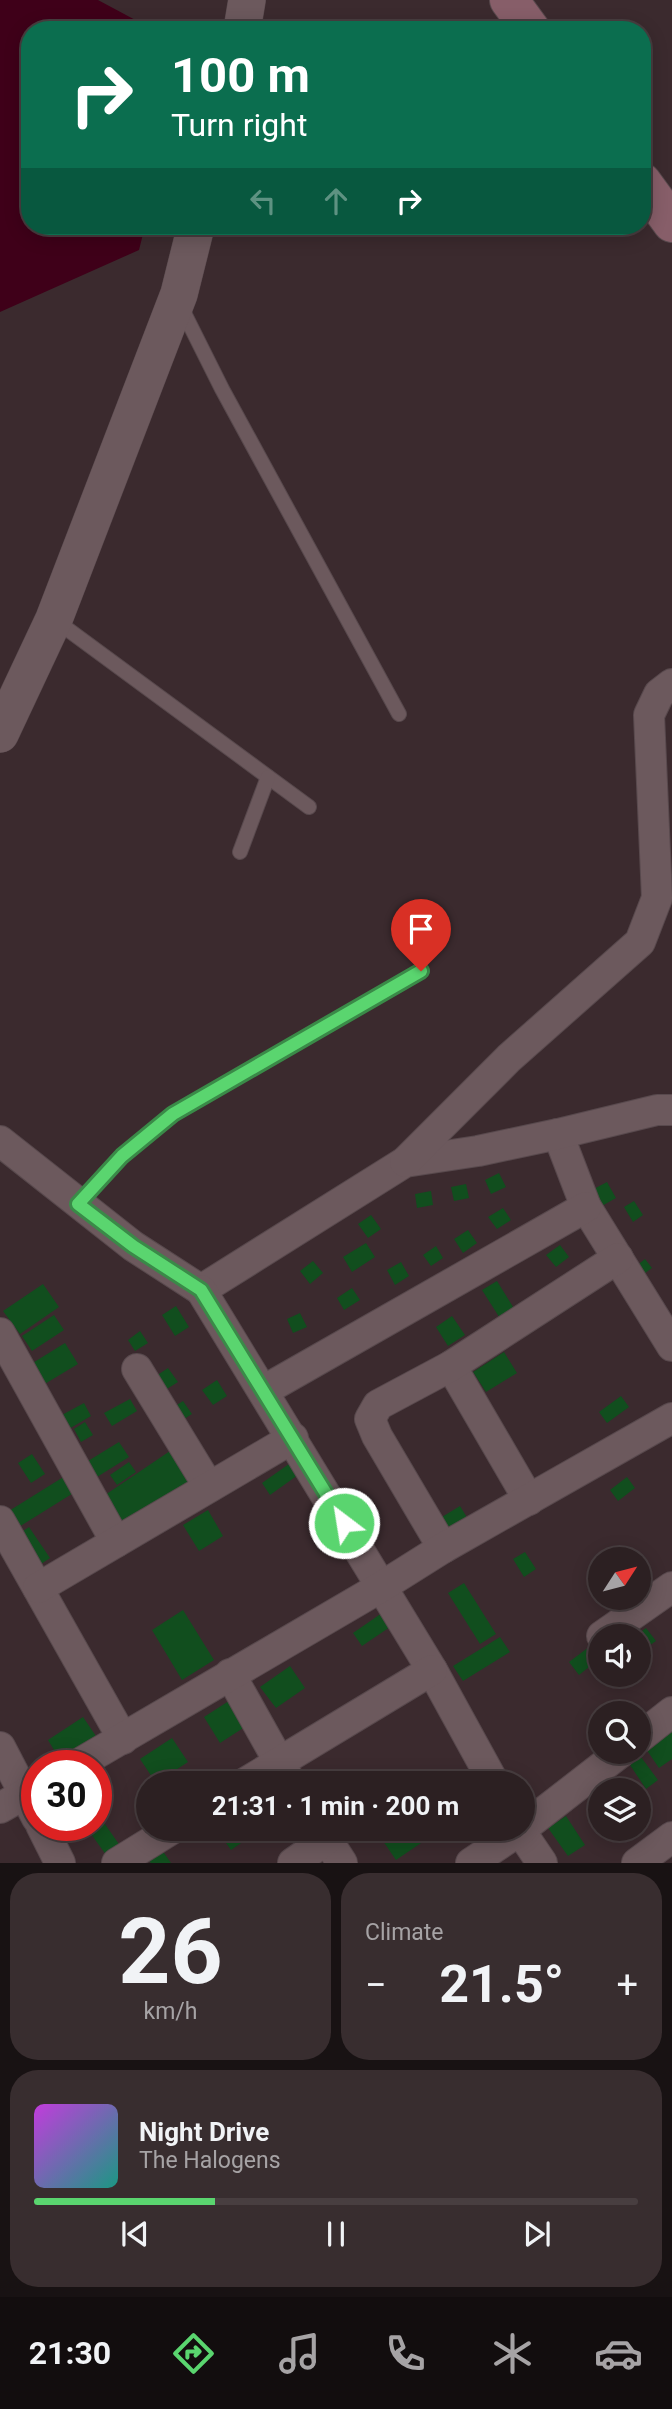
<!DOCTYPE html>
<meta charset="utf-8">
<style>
body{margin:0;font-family:Roboto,sans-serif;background:#382d2f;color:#f1f3f6;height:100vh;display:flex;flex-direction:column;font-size:26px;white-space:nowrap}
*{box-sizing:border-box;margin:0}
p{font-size:23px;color:#a6a3a5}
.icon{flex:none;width:38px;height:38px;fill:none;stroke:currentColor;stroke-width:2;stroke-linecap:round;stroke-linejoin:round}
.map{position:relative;height:1863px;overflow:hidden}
.side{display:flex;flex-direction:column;gap:10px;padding:10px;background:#181213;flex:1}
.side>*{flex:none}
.top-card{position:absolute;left:21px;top:21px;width:630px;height:214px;border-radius:28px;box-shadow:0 4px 18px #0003,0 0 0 2px #483e40;background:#0b6e4f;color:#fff;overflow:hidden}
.needle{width:46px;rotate:54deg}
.controls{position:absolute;left:588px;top:1547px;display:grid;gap:14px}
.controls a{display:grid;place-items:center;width:63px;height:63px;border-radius:50%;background:#2c2022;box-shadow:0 4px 18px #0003,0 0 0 2px #483e40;font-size:35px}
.speed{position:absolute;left:21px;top:1750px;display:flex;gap:14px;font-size:35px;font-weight:700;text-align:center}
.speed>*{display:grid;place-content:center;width:91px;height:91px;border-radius:50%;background:#2c2022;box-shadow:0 4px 18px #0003,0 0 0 2px #483e40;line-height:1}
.speed .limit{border:10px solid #d22;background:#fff;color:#111}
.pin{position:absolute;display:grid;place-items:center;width:60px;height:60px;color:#fff;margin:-72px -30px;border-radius:50% 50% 50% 0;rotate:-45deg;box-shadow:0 0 7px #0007}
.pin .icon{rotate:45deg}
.me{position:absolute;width:77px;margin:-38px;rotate:329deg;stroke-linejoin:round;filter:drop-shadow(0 0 5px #0008)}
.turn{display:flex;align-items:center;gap:24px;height:147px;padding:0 35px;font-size:32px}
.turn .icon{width:91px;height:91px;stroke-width:2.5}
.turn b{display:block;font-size:49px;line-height:60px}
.lanes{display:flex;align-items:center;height:66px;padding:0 35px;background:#0003;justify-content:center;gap:35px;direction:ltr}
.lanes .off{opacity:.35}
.big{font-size:52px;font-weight:700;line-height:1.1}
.side .tile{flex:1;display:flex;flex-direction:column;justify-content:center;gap:10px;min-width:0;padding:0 24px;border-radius:28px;background:#382d2f}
.side .dial{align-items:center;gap:0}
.dial b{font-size:91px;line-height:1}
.song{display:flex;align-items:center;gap:21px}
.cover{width:84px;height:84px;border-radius:10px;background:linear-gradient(135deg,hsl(290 70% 55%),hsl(170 70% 35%))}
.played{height:7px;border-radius:4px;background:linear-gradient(90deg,#5ad56f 30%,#483e40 30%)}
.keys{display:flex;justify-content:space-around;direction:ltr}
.heat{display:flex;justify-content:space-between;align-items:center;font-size:38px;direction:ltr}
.side .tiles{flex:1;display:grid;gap:10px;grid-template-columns:1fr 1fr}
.tile:last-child{grid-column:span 2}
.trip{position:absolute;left:136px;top:1771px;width:399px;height:70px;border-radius:35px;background:#2c2022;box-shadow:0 4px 18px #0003,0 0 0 2px #483e40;font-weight:700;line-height:70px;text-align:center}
.menu{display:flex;height:112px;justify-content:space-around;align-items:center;background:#120d0e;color:#a6a3a5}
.menu .icon{width:49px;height:49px}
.menu .on{color:#5ad56f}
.menu b{font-size:32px;color:#f1f3f6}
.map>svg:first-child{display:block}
.water{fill:#3f0019}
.building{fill:#114e1e}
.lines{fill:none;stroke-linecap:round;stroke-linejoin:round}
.service-casing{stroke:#58494d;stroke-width:16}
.minor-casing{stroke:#58494d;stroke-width:32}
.tertiary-casing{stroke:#58494d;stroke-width:38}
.secondary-casing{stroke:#58494d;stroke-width:40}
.service{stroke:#6c595d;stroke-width:14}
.minor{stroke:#6c595d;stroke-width:30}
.tertiary{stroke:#6c595d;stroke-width:37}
.secondary{stroke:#875e69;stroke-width:38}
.route-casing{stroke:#3a8a48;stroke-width:18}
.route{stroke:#5ad56f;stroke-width:12}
</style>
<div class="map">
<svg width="672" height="1863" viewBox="0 0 672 1863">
<rect width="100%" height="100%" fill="#3b2a2e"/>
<path class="water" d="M0 0H98L154 30H30V226H145L139 250 0 312Z"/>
<g class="building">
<path d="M499 1173 506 1187 491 1194 485 1180Z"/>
<path d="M607 1182 616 1198 600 1207 590 1191Z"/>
<path d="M466 1184 469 1198 454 1201 451 1187Z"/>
<path d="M431 1191 433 1205 417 1208 415 1194Z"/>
<path d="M634 1201 643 1215 633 1222 624 1207Z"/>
<path d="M503 1208 511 1220 497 1229 488 1217Z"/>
<path d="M371 1215 381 1229 368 1238 358 1224Z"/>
<path d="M468 1230 477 1243 463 1253 454 1239Z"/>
<path d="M366 1243 375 1257 352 1272 343 1257Z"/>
<path d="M560 1245 569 1257 556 1267 546 1255Z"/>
<path d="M436 1246 443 1258 431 1266 423 1255Z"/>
<path d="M645 1259 652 1268 641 1276 635 1267Z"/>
<path d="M313 1261 323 1273 310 1284 300 1271Z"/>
<path d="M401 1262 409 1276 395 1285 387 1270Z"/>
<path d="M497 1281 518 1315 503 1323 482 1290Z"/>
<path d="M43 1284 59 1307 20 1334 3 1311Z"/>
<path d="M352 1288 360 1300 344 1310 337 1298Z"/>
<path d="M176 1306 189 1327 175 1336 162 1315Z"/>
<path d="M300 1313 307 1327 293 1333 287 1319Z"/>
<path d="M54 1315 64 1330 32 1351 22 1336Z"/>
<path d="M452 1316 465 1335 448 1346 436 1327Z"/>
<path d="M140 1331 148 1343 135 1351 128 1340Z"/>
<path d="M65 1343 78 1364 43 1385 31 1364Z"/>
<path d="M504 1352 517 1373 486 1392 473 1372Z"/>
<path d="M168 1368 178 1382 162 1392 153 1378Z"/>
<path d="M217 1380 227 1396 213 1405 202 1390Z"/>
<path d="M621 1396 629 1407 607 1423 599 1412Z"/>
<path d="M130 1399 137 1411 112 1426 104 1413Z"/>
<path d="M183 1401 192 1414 181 1421 172 1408Z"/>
<path d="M84 1403 91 1416 67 1430 60 1416Z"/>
<path d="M85 1422 93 1435 81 1442 74 1429Z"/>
<path d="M119 1442 129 1457 97 1477 88 1461Z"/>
<path d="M170 1451 193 1483 127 1528 105 1495Z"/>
<path d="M32 1454 45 1474 31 1483 18 1463Z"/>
<path d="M129 1462 136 1472 117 1485 110 1475Z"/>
<path d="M289 1464 298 1475 270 1495 262 1483Z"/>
<path d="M65 1476 75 1492 14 1530 4 1514Z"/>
<path d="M627 1477 635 1488 618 1501 610 1490Z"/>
<path d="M460 1506 471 1524 448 1538 437 1520Z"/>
<path d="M208 1510 223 1536 199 1551 183 1525Z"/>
<path d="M29 1527 50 1558 38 1566 17 1535Z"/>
<path d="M525 1552 536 1569 524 1577 513 1559Z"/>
<path d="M464 1583 496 1634 480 1644 448 1593Z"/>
<path d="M183 1610 214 1660 182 1680 152 1630Z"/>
<path d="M382 1613 390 1627 362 1646 353 1633Z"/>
<path d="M646 1628 656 1641 643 1650 639 1645V1636H635Z"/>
<path d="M500 1637 510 1652 463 1681 453 1666Z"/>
<path d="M589 1647 599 1659 579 1675 569 1662Z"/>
<path d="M290 1666 305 1688 276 1708 260 1687Z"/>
<path d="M235 1697 251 1723 220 1743 204 1717Z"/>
<path d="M83 1717 96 1736 60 1760 48 1740Z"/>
<path d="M672 1731V1759L659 1768 646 1749Z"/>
<path d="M172 1738 188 1762 156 1783 140 1759Z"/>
<path d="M641 1757 658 1780 646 1789 630 1765Z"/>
<path d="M614 1779 622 1790H603L602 1788Z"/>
<path d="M566 1816 585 1845 568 1856 548 1828Z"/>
<path d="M100 1817 123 1850 109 1859 86 1827 96 1825V1820Z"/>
<path d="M49 1825H83L61 1841Z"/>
<path d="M216 1829H236L244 1841 231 1850Z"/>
<path d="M402 1829H420L427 1839 396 1860 383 1841Z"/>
<path d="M162 1850 171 1863H151L148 1860Z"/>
</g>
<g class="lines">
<g class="service-casing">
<g id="service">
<path d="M181 307 222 389 399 714"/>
<path d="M55 620 309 807"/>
<path d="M240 852 268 777"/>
<path d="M78 1204 122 1156 173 1114 421 971"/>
</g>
</g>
<g class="minor-casing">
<g id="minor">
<path d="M558 1134 586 1207 672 1346"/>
<path d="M0 1141 133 1246 201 1290 405 1162 478 1151 558 1134 657 1110H672"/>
<path d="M405 1162 509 1058 640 942 657 898 649 715 659 694 672 684"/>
<path d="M201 1290 432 1670 494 1783"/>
<path d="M0 1333 116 1542"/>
<path d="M451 1366 529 1500"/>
<path d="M137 1369 209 1487"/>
<path d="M263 1391 586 1207"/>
<path d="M0 1521 123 1739"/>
<path d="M443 1548 377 1436 370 1419 378 1405 451 1366 618 1258"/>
<path d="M38 1588 293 1438"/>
<path d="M602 1636 672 1587"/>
<path d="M230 1674 291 1783"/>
<path d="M639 1738 672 1712"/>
<path d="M0 1747 37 1818"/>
<path d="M75 1766 381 1587 443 1548 672 1418"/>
<path d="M245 1783 432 1670"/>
<path d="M0 1808 37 1787"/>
<path d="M41 1825 60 1863"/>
<path d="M523 1828 621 1752"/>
<path d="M320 1829 342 1863"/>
<path d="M519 1829 542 1863"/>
<path d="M117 1863 172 1829"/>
<path d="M293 1863 326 1840"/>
<path d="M471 1863 522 1829"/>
<path d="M637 1863 672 1837"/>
</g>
</g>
<g class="tertiary-casing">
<g id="tertiary">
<path d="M242 30 247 0"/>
<path d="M0 734 54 619 179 294 196 226"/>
</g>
</g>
<g class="secondary-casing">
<g id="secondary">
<path d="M509 0 531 30"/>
<path d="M642 182 672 223"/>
</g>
</g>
<use href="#service" class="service"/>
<use href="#minor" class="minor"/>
<use href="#tertiary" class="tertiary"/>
<use href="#secondary" class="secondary"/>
</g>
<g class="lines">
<g class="route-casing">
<path id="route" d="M344 1523 201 1290 133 1246 78 1204 122 1156 173 1114 421 971"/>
</g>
<use href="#route" class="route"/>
</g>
</svg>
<div class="controls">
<a><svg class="needle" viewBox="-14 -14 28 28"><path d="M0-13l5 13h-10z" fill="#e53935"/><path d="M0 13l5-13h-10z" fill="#a6a3a5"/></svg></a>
<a><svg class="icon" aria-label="sound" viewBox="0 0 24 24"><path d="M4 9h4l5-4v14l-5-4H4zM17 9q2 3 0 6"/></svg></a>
<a><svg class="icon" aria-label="search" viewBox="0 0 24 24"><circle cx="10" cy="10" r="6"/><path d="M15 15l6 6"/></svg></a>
<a><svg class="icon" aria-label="layers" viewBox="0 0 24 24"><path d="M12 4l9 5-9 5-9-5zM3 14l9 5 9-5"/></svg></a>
</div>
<div class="speed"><div class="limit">30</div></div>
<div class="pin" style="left:421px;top:971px;background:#d93025"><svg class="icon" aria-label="arrive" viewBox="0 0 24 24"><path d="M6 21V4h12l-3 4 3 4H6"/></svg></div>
<svg class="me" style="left:344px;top:1523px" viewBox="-20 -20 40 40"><circle r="17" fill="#5ad56f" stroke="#fff" stroke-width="3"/><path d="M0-11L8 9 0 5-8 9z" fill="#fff"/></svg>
<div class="trip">21:31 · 1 min · 200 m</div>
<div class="top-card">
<div class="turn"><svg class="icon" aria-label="right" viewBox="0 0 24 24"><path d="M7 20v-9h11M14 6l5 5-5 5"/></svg><div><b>100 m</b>Turn right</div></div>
<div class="lanes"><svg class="icon off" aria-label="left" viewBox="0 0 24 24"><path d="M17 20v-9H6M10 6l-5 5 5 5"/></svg><svg class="icon off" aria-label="ahead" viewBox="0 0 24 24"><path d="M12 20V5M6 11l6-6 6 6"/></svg><svg class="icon" aria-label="right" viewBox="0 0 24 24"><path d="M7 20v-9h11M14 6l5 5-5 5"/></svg></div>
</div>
</div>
<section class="side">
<div class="tiles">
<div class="tile dial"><b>26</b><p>km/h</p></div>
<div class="tile"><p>Climate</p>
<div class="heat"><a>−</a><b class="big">21.5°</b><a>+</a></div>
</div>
<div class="tile">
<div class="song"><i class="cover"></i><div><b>Night Drive</b><p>The Halogens</p></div></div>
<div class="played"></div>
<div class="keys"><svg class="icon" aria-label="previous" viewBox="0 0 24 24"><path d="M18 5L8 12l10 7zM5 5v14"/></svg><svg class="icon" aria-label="pause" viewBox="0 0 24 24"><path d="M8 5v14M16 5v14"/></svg><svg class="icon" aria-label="next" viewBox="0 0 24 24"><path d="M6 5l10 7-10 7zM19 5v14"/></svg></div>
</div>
</div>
</section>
<nav class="menu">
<b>21:30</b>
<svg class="icon on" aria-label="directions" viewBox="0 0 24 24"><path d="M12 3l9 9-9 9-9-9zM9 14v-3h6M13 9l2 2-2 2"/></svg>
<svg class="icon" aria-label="music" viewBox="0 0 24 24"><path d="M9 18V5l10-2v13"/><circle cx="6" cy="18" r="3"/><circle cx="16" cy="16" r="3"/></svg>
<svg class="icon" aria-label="phone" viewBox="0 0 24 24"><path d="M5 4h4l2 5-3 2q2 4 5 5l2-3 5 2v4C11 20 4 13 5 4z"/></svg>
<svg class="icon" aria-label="climate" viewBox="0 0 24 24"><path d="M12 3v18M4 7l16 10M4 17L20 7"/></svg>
<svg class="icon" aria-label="car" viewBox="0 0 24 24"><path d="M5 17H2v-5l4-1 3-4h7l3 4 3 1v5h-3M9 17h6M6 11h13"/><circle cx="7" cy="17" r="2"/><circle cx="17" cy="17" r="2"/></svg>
</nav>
